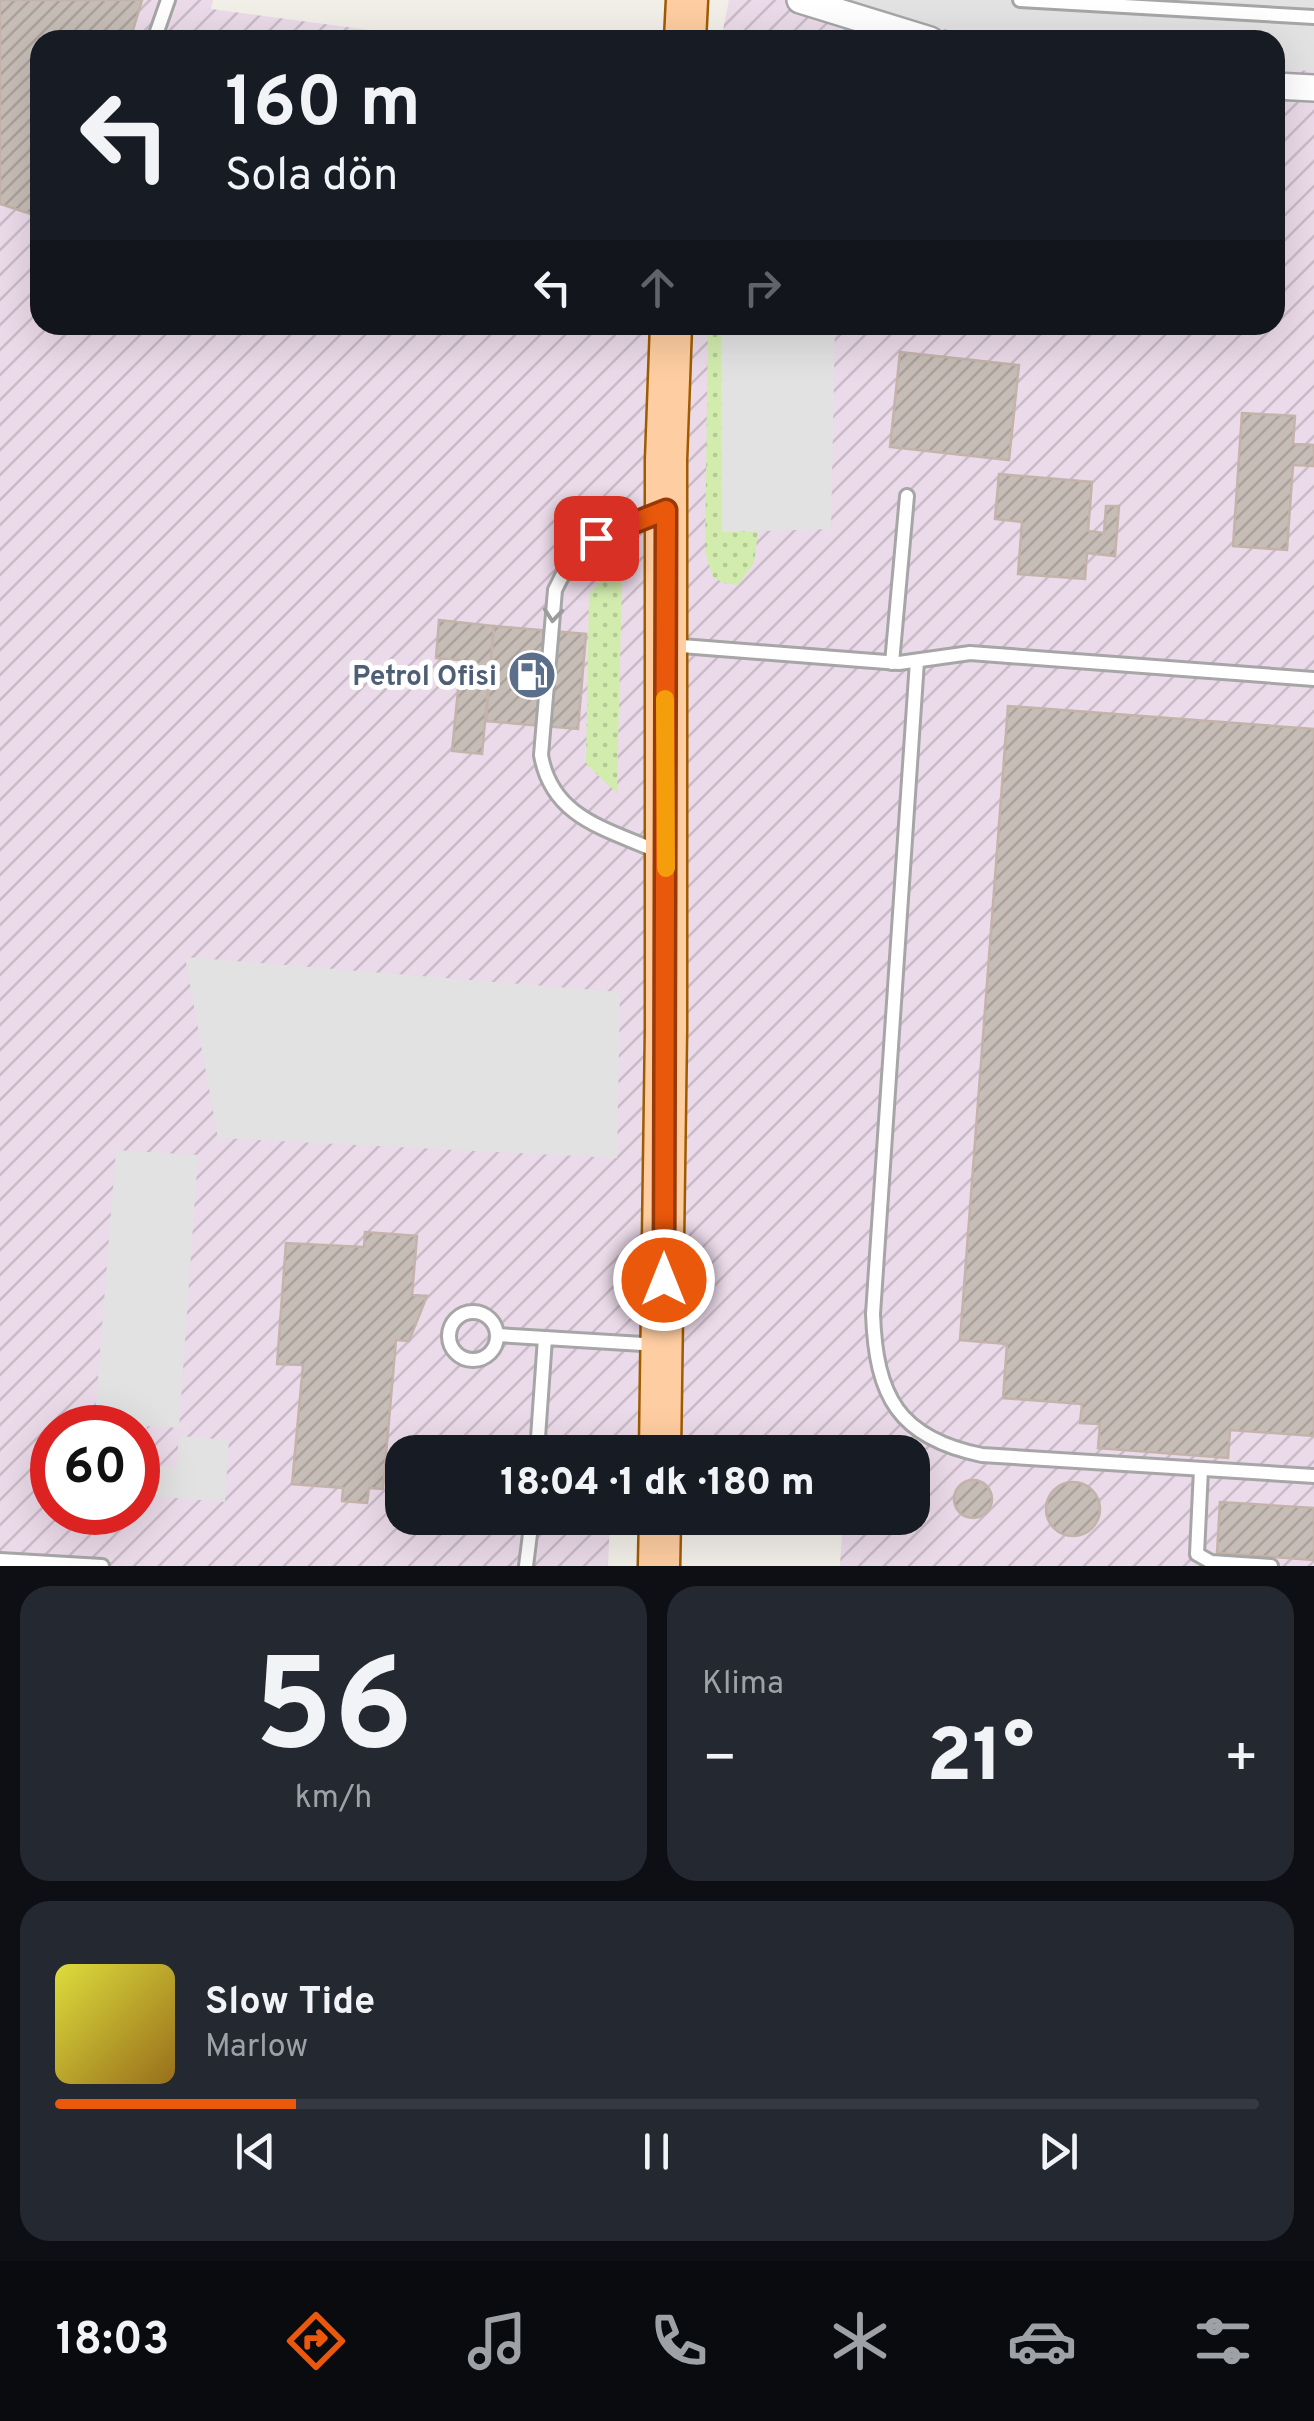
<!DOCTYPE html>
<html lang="tr">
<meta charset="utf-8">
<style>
body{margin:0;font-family:Overpass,sans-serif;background:#242831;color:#f1f3f6;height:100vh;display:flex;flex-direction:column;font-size:38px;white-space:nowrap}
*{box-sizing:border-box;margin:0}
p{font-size:32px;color:#9ea1a6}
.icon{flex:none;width:55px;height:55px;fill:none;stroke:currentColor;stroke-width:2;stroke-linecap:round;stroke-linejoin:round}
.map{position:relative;height:1566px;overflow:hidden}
.panel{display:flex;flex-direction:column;gap:20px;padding:20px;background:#0d0f14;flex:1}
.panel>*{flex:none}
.banner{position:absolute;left:30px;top:30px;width:1255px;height:305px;border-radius:30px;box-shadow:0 10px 40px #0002;background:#171b24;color:#f1f3f6;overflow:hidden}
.speed{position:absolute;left:30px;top:1405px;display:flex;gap:20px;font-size:50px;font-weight:700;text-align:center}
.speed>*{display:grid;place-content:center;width:130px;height:130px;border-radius:50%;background:#171b24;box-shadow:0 10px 40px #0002;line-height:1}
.speed .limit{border:15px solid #d22;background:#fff;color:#111}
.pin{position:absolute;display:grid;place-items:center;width:85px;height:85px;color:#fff;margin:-42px;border-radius:20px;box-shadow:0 5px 15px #0006}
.me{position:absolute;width:110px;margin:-55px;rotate:0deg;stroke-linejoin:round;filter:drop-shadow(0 0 8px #0008)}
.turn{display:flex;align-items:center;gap:35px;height:210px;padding:0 30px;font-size:45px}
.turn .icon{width:130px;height:130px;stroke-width:2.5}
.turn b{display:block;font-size:70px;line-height:85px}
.lanes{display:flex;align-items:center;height:95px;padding:0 30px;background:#0003;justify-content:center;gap:50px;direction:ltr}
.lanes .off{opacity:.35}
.big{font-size:75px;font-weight:800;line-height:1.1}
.panel .tile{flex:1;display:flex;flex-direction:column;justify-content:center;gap:15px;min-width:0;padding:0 35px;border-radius:30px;background:#242831}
.panel .dial{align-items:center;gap:0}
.dial b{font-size:130px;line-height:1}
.song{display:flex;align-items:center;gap:30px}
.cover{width:120px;height:120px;border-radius:15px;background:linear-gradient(135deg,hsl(60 70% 55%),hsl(40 70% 35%))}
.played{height:10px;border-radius:5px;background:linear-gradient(90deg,#ea580c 20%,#363941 20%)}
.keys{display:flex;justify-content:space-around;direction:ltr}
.heat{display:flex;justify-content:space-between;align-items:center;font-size:55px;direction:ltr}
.panel .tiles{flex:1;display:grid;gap:20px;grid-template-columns:1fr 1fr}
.tile:last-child{grid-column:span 2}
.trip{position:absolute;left:385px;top:1435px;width:545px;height:100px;border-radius:30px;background:#171b24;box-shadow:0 10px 40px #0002;font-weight:800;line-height:100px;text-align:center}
.dock{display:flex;height:160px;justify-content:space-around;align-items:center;background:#090b0e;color:#9ea1a6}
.dock .icon{width:70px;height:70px}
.dock .active{color:#ea580c}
.dock b{font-size:45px;color:#f1f3f6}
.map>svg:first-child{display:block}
.industrial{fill:url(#industrial-furrows);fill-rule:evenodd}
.grass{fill:url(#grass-dots)}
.parking{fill:#e2e2e2}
.building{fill:url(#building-hatch);stroke:#c4b3aa;stroke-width:2.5}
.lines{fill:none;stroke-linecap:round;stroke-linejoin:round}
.lane-casing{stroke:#a6a6a6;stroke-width:18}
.street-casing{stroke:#a6a6a6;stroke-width:30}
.primary-casing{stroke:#9f5b00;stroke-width:45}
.lane{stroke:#fff;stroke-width:12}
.street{stroke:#fff;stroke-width:25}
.primary{stroke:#fecda1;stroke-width:40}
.oneway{stroke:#9c9c9c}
.route-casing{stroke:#983908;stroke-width:25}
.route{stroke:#ea580c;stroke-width:18}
.slow{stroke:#f59e0b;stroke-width:18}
.labels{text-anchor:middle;stroke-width:10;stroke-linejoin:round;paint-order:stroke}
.service-label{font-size:28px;font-weight:bold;fill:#4e5e75;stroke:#fff;text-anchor:end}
</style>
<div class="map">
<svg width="1314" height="1566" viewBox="0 0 1314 1566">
<defs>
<pattern id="industrial-furrows" width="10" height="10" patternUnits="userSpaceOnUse" patternTransform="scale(2.5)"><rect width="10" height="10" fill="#ebdae9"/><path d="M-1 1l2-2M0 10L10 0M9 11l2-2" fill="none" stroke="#c9bbc8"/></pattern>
<pattern id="grass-dots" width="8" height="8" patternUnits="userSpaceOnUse" patternTransform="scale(2.5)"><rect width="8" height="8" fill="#d2ecae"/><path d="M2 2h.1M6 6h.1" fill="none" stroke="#b4ca95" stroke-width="1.8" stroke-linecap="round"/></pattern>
<pattern id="building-hatch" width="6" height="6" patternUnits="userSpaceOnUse" patternTransform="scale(2.5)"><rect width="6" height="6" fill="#c7bdb7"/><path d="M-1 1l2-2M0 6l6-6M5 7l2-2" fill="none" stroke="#aba29d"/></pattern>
</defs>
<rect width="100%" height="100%" fill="#f2eee8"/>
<path class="industrial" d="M0 0H213L211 9 445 40H40V325H1275V40H721L729 0H1314V1566H840L843 1518H912V1452H402V1518H610L608 1566H0ZM52 1428H138V1512H52Z"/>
<g class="grass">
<path d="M708 325H721L722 532H758L754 563 738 585 723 583 713 577 705 552Z"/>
<path d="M611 569 622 575 617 793 586 764 589 594Z"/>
</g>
<g class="parking">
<path d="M845 0H1314V71L1275 69V40H984Z"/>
<path d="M721 325H835L831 529 722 532Z"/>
<path d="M185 957 620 992 617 1158 218 1138Z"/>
<path d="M116 1150 198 1155 179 1428 147 1426 144 1465 176 1468 179 1436 229 1440 225 1502 138 1495V1428L94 1427Z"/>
</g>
<g class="building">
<path d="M0 0H142L130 40H40V217L0 204Z"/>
<path d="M900 352 1019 365 1009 460 890 447Z"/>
<path d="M1242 413 1295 416 1293 444 1314 445V466L1293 465 1287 550 1233 546Z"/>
<path d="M999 474 1092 482 1088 531 1104 533 1106 506H1119L1115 556 1087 553 1085 579 1018 574 1022 522 995 519Z"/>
<path d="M439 620 494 626 482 754 452 751 461 660 436 658Z"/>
<path d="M494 626 586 634 578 729 486 721Z"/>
<path d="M1008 706 1314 729V1436L1230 1430 1228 1458 1098 1448 1100 1424 1080 1423 1082 1404 1003 1398 1007 1344 960 1340Z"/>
<path d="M365 1232 417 1236 412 1295 427 1296 409 1341 396 1340 383 1489 369 1488 367 1503 342 1501 343 1488 292 1484 303 1365 277 1364 286 1243 364 1247Z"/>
<circle cx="973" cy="1499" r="19"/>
<circle cx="1073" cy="1509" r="27"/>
<path d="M1220 1502 1314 1508V1560L1217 1553Z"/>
</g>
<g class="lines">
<g class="lane-casing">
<g id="lane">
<path d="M1020 0 1314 17"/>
<path d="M154 40 168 0"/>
<path d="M659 513 596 538 568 564 555 590 541 755C552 819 608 829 661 853"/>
<path d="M669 645 899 663 970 653 1314 679"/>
<path d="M917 661 873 1314C876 1396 898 1438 982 1455L1314 1476"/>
<path d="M892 663 907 496"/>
<circle cx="473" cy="1336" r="24"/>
<path d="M497 1335 545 1338"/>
<path d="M537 1452 545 1338 659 1345"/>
<path d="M1201 1469 1197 1554 1211 1562 1271 1566"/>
<path d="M0 1560 102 1566"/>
<path d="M526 1566 532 1518"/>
</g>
</g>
<g class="street-casing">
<g id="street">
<path d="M800 0 930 40"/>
<path d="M1275 86 1314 88"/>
</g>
</g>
<g class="primary-casing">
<g id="primary">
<path d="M685 40 687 0"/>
<path d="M660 1452 666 1030V460L671 325"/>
<path d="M659 1566 660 1518"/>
</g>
</g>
<use href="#lane" class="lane"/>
<use href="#street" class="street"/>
<use href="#primary" class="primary"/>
</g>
<defs><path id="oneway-chevron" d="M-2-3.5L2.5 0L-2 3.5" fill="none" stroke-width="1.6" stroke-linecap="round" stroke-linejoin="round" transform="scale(2.5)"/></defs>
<use class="oneway" href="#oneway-chevron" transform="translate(553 615) rotate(95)"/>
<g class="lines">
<g class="route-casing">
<path id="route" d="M596 538 666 510 664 1280"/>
</g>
<use href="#route" class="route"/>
<path class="slow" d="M665 699 666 868"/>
</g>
<defs>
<g id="fuel-disc" transform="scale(2.5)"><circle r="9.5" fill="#5c6f8a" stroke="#fff"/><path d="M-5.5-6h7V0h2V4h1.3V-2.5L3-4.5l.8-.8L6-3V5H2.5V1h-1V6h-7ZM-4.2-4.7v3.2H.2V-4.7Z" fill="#fff"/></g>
</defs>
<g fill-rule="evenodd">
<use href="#fuel-disc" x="532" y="675"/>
</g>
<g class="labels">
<g class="service-label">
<text x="497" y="685">Petrol Ofisi</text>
</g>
</g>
</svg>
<div class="speed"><div class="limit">60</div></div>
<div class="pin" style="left:596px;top:538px;background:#d93025"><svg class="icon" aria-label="arrive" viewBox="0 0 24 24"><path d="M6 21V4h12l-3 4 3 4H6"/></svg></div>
<svg class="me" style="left:664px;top:1280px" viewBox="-20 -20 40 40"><circle r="17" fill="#ea580c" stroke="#fff" stroke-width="3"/><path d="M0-11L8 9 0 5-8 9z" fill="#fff"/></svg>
<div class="trip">18:04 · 1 dk · 180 m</div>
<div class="banner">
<div class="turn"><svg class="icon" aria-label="left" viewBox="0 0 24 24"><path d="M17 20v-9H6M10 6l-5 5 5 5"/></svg><div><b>160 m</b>Sola dön</div></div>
<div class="lanes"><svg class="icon" aria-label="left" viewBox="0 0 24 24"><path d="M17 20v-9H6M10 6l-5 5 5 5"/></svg><svg class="icon off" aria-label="ahead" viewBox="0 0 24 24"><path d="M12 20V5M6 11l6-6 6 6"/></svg><svg class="icon off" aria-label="right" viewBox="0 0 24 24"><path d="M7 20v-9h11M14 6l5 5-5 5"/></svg></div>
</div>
</div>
<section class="panel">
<div class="tiles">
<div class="tile dial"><b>56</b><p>km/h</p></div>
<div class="tile"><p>Klima</p>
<div class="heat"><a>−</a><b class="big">21°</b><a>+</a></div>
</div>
<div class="tile">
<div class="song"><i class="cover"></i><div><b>Slow Tide</b><p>Marlow</p></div></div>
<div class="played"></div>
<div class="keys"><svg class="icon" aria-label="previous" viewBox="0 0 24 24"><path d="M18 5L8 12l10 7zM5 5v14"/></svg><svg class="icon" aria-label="pause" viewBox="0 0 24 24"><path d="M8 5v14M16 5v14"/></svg><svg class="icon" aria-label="next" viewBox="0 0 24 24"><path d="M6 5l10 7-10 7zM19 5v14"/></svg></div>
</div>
</div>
</section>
<nav class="dock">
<b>18:03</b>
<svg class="icon active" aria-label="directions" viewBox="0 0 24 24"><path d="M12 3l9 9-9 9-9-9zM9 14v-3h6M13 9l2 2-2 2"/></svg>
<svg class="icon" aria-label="music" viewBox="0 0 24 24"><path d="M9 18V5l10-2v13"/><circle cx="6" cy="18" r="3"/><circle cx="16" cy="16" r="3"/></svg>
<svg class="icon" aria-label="phone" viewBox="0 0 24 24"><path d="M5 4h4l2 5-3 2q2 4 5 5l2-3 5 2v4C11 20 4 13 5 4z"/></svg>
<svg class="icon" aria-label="climate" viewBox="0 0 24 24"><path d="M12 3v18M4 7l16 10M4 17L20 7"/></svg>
<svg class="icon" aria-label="car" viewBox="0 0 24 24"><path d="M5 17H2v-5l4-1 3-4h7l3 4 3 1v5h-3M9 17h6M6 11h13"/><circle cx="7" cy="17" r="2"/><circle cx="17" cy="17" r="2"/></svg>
<svg class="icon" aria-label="filters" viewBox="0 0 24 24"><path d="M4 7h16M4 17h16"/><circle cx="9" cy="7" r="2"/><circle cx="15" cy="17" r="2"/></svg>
</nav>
